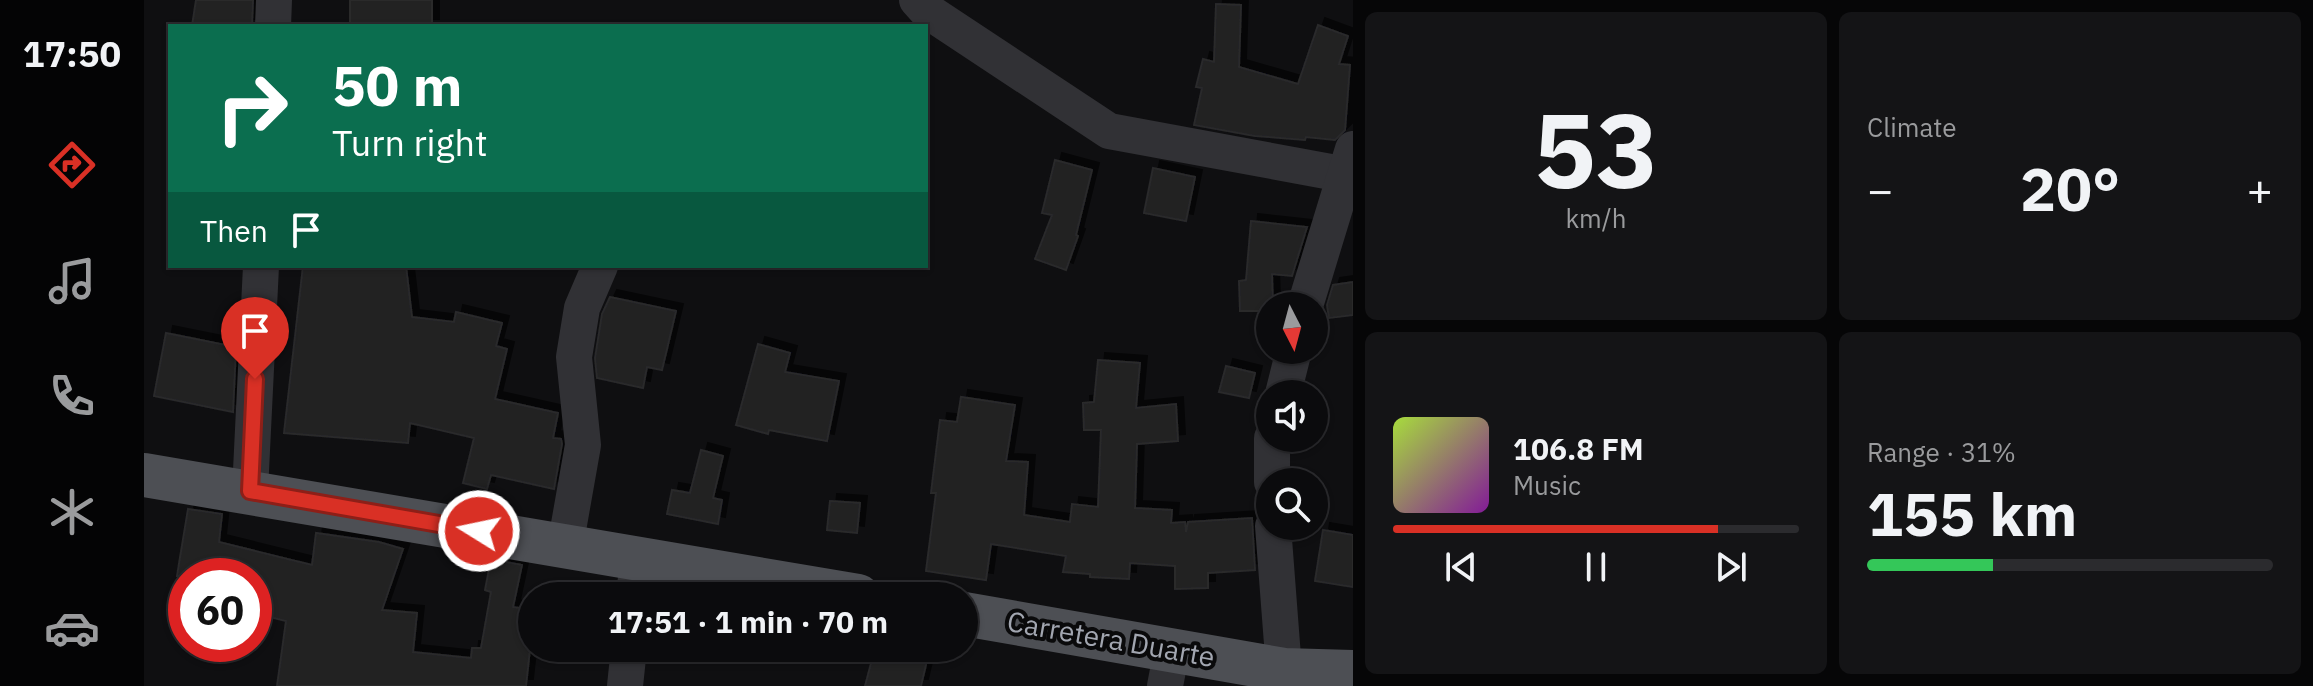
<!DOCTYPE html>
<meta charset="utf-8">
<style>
body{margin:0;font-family:"IBM Plex Sans",sans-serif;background:#141416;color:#f1f3f6;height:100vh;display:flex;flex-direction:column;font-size:30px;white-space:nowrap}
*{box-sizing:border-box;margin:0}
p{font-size:26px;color:#9a9b9d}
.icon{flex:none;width:44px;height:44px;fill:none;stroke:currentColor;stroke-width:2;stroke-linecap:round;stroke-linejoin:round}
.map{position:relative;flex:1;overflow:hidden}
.sheet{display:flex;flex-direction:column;gap:12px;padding:12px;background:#060607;width:960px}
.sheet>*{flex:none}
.hud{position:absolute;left:24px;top:24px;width:760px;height:244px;border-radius:0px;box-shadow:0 2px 6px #0004,0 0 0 2px #2b2b2e;background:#0b6e4f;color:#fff;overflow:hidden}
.needle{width:52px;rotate:174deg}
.controls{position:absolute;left:1112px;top:292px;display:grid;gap:16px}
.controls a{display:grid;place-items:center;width:72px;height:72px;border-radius:50%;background:#0b0b0d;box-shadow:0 2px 6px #0004,0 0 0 2px #2b2b2e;font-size:40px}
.speed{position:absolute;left:24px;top:558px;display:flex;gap:16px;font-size:40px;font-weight:700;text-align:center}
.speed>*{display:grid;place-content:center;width:104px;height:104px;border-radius:50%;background:#0b0b0d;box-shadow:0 2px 6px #0004,0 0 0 2px #2b2b2e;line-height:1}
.speed .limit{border:12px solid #d22;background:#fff;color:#111}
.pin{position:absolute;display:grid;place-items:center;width:68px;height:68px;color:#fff;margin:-82px -34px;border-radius:50% 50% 50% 0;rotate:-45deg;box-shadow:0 0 8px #0007}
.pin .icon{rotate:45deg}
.me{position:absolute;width:88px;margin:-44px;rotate:280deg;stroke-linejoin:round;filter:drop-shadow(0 0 6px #0008)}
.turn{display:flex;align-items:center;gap:28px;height:168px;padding:0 32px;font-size:36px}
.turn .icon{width:104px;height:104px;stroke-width:2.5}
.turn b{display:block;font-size:56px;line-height:68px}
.then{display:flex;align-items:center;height:76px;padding:0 32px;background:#0003;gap:16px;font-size:30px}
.big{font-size:60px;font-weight:700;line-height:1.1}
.sheet .widget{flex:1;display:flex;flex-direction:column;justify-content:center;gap:12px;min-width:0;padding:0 28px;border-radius:12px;background:#141416}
.sheet .dial{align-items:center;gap:0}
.dial b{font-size:104px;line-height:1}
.song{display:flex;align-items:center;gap:24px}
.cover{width:96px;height:96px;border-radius:12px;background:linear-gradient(135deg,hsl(80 70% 55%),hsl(290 70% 35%))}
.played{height:8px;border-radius:4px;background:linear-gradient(90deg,#d93025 80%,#2b2b2e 80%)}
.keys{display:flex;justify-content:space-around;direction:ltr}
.heat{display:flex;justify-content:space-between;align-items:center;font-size:44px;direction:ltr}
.charge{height:12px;border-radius:6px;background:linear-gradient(90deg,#34c759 31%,#2b2b2e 0)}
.sheet .tiles{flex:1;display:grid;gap:12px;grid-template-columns:repeat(2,1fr)}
.trip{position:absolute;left:374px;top:582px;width:460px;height:80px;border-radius:40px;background:#0b0b0d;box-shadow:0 2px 6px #0004,0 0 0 2px #2b2b2e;font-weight:700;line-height:80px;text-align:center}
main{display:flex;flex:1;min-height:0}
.tabs{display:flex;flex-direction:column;width:144px;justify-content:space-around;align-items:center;background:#040405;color:#9a9b9d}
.tabs .icon{width:56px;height:56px}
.tabs .current{color:#d93025}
.tabs b{font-size:36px;color:#f1f3f6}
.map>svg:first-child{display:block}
.building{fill:#222224;stroke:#29292c;stroke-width:2;filter:url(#shadow)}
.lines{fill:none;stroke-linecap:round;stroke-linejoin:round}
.minor{stroke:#313135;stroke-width:36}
.primary{stroke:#4d4f54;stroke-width:44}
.route-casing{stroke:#8d1f18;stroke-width:20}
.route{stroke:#d93025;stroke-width:14}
.labels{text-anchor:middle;stroke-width:8;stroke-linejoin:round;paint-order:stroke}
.street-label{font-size:28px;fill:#a2a6b0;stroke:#0a0a0b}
</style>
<main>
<nav class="tabs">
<b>17:50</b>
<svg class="icon current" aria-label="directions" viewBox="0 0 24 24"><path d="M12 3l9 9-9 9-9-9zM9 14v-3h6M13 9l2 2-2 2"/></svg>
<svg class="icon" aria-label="music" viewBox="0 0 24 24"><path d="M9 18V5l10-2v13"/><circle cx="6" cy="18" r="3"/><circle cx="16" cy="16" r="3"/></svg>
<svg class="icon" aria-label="phone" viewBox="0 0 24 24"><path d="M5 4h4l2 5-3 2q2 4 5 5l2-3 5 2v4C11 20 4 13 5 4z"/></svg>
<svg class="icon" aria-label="climate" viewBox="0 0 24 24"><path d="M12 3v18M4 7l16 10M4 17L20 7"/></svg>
<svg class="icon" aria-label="car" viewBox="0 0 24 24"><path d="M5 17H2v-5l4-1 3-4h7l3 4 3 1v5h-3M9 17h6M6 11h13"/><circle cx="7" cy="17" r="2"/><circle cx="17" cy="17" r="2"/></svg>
</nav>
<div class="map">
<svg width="1209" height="686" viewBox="0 0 1209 686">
<defs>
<filter id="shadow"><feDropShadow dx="7" dy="-7" stdDeviation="0" flood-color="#0009"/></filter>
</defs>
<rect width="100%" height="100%" fill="#0f0f11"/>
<g class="building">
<path d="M52 0H109L108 26H48Z"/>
<rect x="206" y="0" width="82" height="26"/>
<path d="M1072 4 1097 5 1095 67 1154 84 1174 25 1204 36 1195 64 1206 65 1201 130 1191 140 1162 137 1161 140 1111 136 1050 125 1058 88 1052 87 1059 59 1070 62Z"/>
<path d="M911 160 948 170 932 235 934 236 922 270 891 259 908 215 898 213Z"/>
<path d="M1009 168 1051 177 1042 221 1000 213Z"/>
<path d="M1107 221 1163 227 1148 276 1128 274 1129 306H1126V311H1096L1095 281 1102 280Z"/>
<path d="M159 266H262L268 317 310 322 312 312 358 323 352 346 363 349 351 399 414 413 409 438 417 439 418 444 410 489 347 475 343 489 319 483 330 438 266 423 264 443 140 433Z"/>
<path d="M1209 282V315L1185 318 1183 305 1189 285Z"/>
<path d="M466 297 532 311 518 370 503 367 499 388 453 378 451 358 458 314Z"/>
<path d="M22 333 92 347 89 412 10 396Z"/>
<path d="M614 344 646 353 641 372 695 381 683 441 625 430 624 434 592 425Z"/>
<path d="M954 360 996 363 992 408 1032 404 1034 441 993 444 991 508 1028 510 1027 523 1041 522 1042 532 1044 522 1108 518 1111 570 1064 573V588L1031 589V566L986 563 985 579 946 577V574L919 572 922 556 847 544 842 580 782 571 792 493H787L796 420 813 422 817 397 871 405 862 461 884 462 880 515 926 522 928 504 954 507 957 430H940L939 403 950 402Z"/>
<path d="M1082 366 1111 373 1105 398 1075 392Z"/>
<path d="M557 450 579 456 569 498 578 500 574 524 523 514 528 490 546 493Z"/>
<path d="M686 501 716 503 713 533 683 530Z"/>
<path d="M44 509 78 514 75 542 168 565 172 533 235 542 259 549 238 610 273 613 269 652 327 658 328 648H337L347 592 341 590 347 559 378 565 369 607 388 610V649H386L382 686H133L142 621 110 613V576H33Z"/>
<path d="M1179 530 1209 535V587L1171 581Z"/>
<path d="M731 648H750L784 656 777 686H721Z"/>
</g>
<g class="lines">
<g class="minor">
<path d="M773 0 782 10 965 131 1209 176"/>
<path d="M129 26 130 0"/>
<path d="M1161 306 1209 149"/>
<path d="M1139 394 1150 350"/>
<path d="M1128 438V482"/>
<path d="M106 491 117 266"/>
<path d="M1129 526 1140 670"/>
<path d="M421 547 439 445 430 357 438 308 456 266"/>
<path d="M490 596 494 559"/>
<path d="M481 686 485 648"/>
<path d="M1021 686 1028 649"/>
</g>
<g class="primary">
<path d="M0 475 714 596"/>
<path d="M820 614 1140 670 1209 672"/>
</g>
</g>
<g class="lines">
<g class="route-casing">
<path id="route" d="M111 379 106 491 335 531"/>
</g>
<use href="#route" class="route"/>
</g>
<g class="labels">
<g class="street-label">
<text transform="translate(967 639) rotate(10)" y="10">Carretera Duarte</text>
</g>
</g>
</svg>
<div class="controls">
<a><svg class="needle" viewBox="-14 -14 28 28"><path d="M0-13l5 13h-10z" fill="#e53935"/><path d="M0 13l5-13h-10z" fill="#9a9b9d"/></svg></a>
<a><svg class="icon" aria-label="sound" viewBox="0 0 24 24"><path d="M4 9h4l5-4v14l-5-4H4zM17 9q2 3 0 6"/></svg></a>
<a><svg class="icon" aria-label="search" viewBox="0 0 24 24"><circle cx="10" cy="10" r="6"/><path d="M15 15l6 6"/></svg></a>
</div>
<div class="speed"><div class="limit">60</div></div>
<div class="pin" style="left:111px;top:379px;background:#d93025"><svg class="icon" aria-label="arrive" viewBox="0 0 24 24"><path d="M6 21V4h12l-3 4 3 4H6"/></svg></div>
<svg class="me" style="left:335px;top:531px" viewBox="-20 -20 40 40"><circle r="17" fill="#d93025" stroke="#fff" stroke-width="3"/><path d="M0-11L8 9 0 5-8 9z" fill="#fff"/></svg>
<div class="trip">17:51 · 1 min · 70 m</div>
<div class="hud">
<div class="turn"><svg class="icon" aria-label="right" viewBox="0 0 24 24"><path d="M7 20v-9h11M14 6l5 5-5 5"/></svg><div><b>50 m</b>Turn right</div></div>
<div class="then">Then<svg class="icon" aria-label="arrive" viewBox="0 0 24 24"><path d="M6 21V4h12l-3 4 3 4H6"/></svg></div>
</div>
</div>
<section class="sheet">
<div class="tiles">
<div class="widget dial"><b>53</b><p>km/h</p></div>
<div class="widget"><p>Climate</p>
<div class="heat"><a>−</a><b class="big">20°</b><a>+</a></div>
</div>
<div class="widget">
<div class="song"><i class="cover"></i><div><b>106.8 FM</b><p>Music</p></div></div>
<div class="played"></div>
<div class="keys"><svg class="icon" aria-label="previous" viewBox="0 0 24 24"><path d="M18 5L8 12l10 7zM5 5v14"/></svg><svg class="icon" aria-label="pause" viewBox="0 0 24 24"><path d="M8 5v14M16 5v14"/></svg><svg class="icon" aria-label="next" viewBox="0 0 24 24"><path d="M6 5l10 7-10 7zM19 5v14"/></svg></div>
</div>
<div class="widget"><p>Range · 31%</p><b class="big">155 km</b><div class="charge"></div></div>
</div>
</section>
</main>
